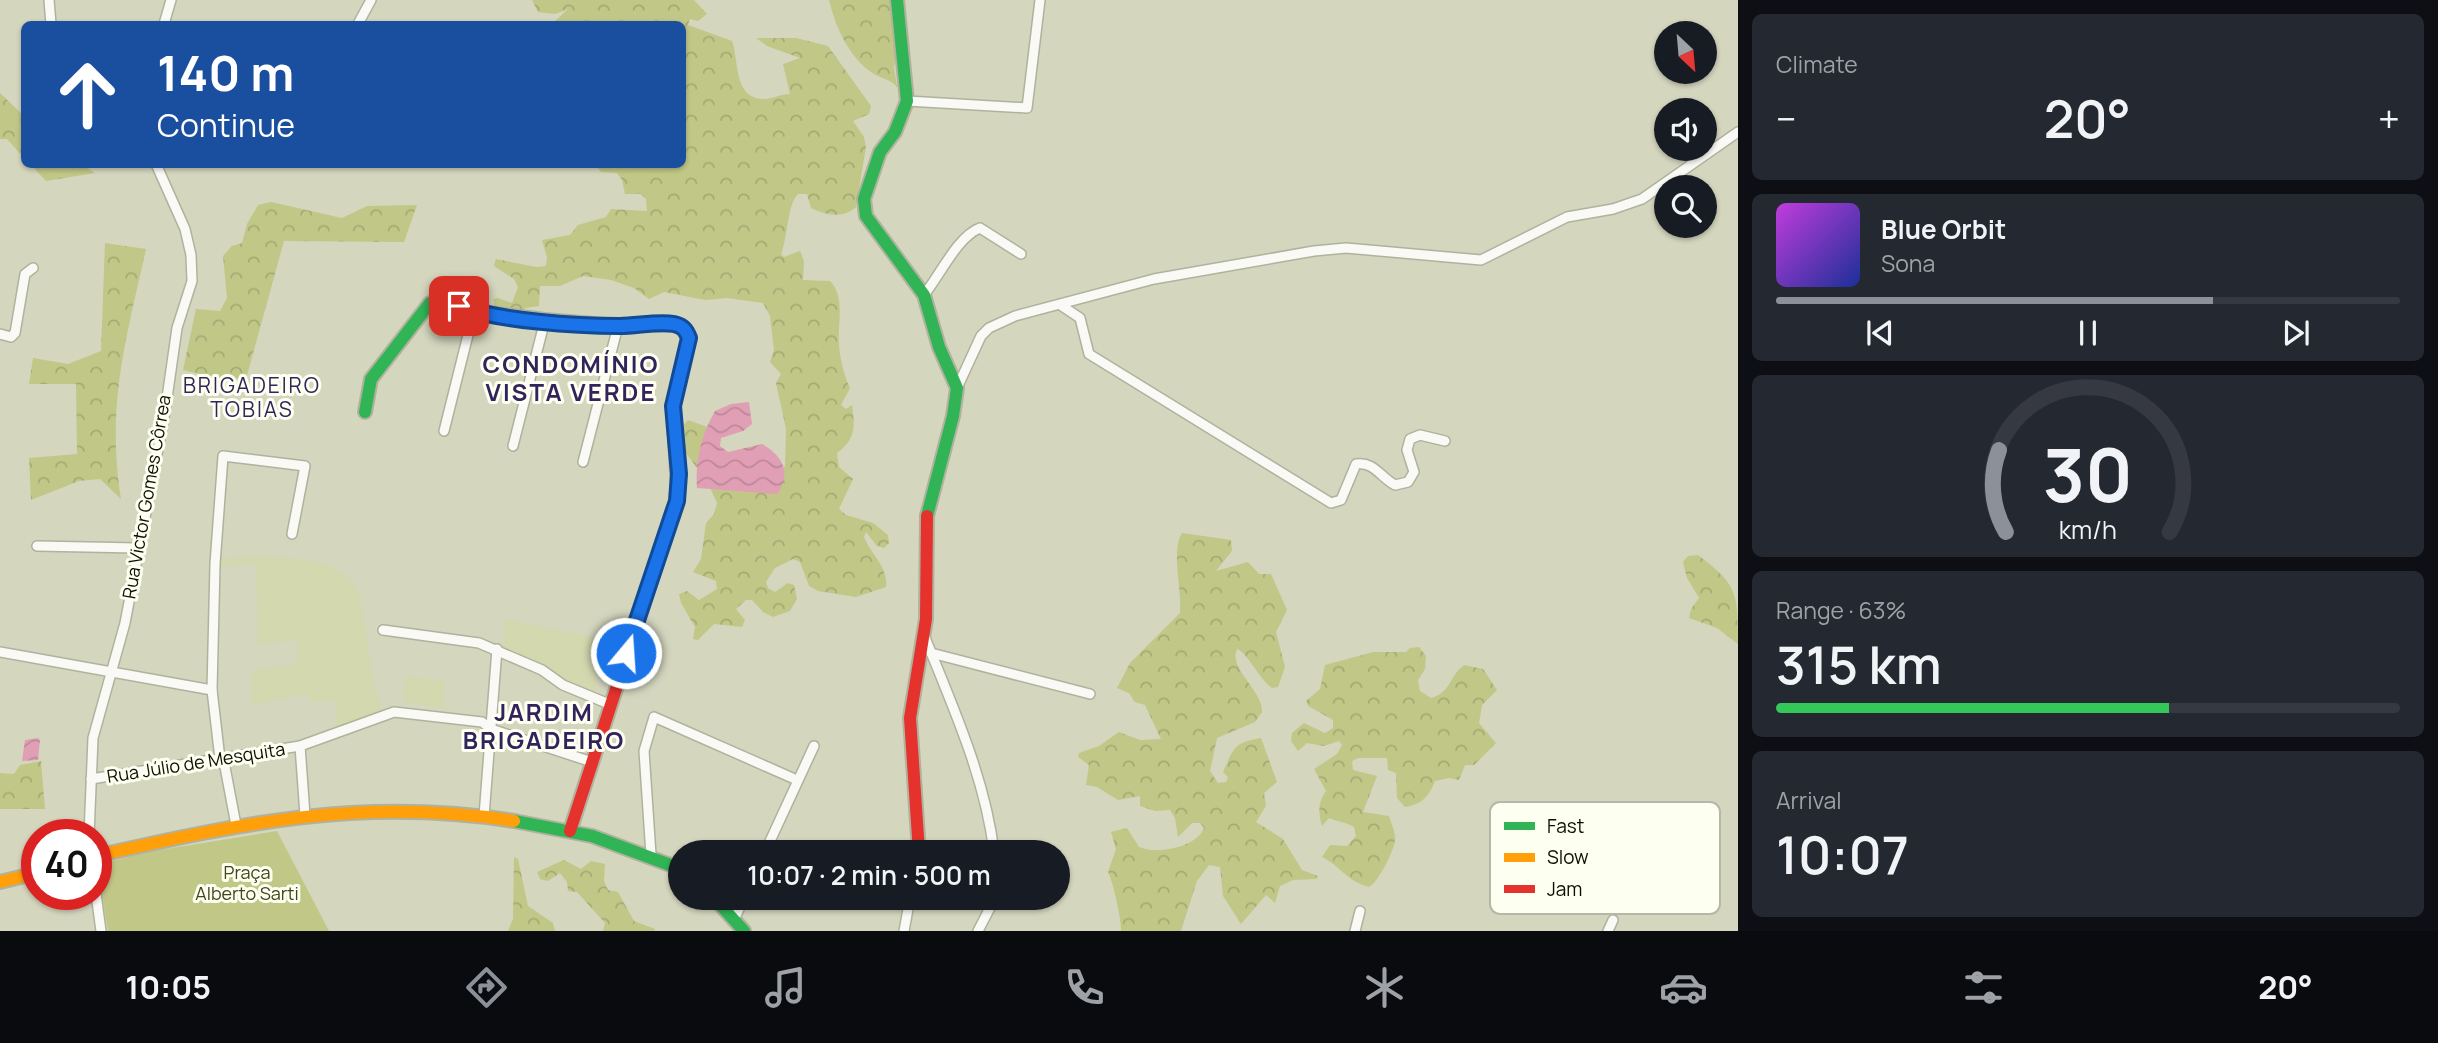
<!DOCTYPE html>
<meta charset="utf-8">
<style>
body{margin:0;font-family:Manrope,sans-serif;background:#242831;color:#f1f3f6;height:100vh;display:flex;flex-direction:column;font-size:26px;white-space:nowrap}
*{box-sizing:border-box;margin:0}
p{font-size:23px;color:#9ea1a6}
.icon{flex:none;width:38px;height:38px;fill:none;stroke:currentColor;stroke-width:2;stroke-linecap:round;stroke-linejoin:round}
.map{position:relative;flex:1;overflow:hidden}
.details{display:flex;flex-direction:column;gap:14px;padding:14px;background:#0d0f14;width:700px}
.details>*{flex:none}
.banner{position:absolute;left:21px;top:21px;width:665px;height:147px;border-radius:10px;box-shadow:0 2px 5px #0004;background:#1a4fa0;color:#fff;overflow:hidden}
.needle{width:46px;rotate:154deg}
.controls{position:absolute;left:1654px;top:21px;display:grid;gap:14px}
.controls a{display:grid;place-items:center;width:63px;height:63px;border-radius:50%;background:#171b24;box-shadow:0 2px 5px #0004;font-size:35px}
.speed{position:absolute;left:21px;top:819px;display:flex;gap:14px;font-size:35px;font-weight:700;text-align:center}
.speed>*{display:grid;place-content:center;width:91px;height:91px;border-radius:50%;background:#171b24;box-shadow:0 2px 5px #0004;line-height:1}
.speed .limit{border:10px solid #d22;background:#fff;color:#111}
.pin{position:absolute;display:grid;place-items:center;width:60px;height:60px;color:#fff;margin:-30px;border-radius:14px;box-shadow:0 4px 10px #0006}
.me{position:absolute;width:77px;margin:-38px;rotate:18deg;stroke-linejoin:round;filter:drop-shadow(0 0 5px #0008)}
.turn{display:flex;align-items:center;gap:24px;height:147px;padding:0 21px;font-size:32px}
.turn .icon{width:91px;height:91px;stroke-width:2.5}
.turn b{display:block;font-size:49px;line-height:60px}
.big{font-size:52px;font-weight:600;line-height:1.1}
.details .tile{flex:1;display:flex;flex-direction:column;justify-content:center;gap:10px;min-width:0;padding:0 24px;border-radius:10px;background:#242831}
.details .dial{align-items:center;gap:0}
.dial svg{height:182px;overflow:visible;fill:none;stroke:#363941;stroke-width:7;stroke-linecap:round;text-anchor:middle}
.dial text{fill:#f1f3f6;stroke:none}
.song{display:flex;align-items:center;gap:21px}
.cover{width:84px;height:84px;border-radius:10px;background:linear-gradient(135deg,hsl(290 70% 55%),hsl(230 70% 35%))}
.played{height:7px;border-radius:4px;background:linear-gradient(90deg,#8c9099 70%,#363941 70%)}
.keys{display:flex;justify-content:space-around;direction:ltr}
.heat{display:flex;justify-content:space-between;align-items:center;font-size:38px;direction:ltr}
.charge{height:10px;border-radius:5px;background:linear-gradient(90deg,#34c759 63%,#363941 0)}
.trip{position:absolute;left:668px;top:840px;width:402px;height:70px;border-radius:35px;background:#171b24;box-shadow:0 2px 5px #0004;font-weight:600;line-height:70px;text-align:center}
.dock{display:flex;height:112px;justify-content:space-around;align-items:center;background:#090b0e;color:#9ea1a6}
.dock .icon{width:49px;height:49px}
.dock .on{color:#8c9099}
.dock b{font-size:32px;color:#f1f3f6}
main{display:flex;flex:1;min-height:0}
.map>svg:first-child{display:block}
.built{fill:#d3d8af}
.forest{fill:url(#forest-crowns)}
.green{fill:#c1c787}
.water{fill:url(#water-waves)}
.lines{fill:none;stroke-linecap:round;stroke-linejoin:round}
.street-casing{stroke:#b0b29e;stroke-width:12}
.fast-casing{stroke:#b0b29e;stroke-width:16}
.slow-casing{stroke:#b0b29e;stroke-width:16}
.jam-casing{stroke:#b0b29e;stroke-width:16}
.street{stroke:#f9f9f5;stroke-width:9}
.fast{stroke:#30b455;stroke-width:12}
.slow{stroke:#ff9f0a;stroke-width:12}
.jam{stroke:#e5322d;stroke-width:12}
.route-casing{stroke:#114b97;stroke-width:18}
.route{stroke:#1a73e8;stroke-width:12}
.labels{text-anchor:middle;stroke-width:6;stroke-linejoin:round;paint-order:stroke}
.street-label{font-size:18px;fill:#0e0f02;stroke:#fdfff1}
.park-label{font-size:18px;fill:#42451b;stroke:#fdfff1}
.quarter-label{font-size:21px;letter-spacing:2px;fill:#33235d;stroke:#fdfff1}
.district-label{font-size:24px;font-weight:bold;letter-spacing:2px;fill:#33235d;stroke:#fdfff1}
.key{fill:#fdfff1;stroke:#b5b7a9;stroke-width:2}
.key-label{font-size:19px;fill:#0e0f02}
</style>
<main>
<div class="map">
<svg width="1738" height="931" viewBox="0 0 1738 931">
<defs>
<pattern id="forest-crowns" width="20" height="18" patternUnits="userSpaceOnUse" patternTransform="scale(1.75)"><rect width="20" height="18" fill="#c1c787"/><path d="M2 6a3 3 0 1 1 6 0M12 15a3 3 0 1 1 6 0" fill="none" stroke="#a5aa73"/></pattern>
<pattern id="water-waves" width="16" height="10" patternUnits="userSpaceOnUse" patternTransform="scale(1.75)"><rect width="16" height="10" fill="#e09fb4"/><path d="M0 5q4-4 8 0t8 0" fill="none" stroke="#bf8899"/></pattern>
</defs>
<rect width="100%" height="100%" fill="#d4d6be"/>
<g class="built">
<path d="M256 556 301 559 329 565 348 577 360 595 374 682 382 710 337 729 335 699 311 702 307 694 252 705V671L298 662 297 640 258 645 256 564 219 567 221 559Z"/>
<path d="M506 619 597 638 596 696 503 649Z"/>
<path d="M404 677 444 680V708L403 702Z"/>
</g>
<g class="forest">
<path d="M532 0H694L707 14 698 21 690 19 688 25 732 41C739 59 733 99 764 99 773 99 780 94 790 94L783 64 800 58 767 46 756 38H796L828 46 871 106 869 114 853 121 864 137 866 147 856 207C843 219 825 215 811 208L807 194H798C787 205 788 237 781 254L784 257 800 251 804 261 803 280 830 281C846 297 837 325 839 345 840 359 844 376 850 388L841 405 846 409 852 405C855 427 856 439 837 453L839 467 853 479 839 509 846 515 873 523 888 535 889 543 884 548 877 546 866 532 864 537C871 555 888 566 886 587L856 597 818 591 809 586 800 562 793 559 775 568 766 582 768 588 775 592 788 583 794 585 797 599 790 611 773 617 763 612 752 600H746L736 609 745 620 742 627 714 624 698 640 693 639 695 627 681 603 679 594 687 591 699 600 717 589 716 581 693 572 701 559 706 523 714 514 717 503 707 481 685 452 680 429 688 420 710 428 732 469 776 475 785 466 786 429 776 383 781 374 770 362 774 350 770 316 763 303 727 298 705 300 664 292 649 299 634 288 611 280 583 276 560 286H540L539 306 525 308 521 324 497 321 493 299 498 298 512 303 518 287 514 279 494 266 496 259 536 267 546 266 547 257 542 240 570 235 578 225 606 217 611 209 647 211 646 199 641 194H625L622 180 617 173 601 172 596 165 682 164V24H552L568 9 555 14 538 12Z"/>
<path d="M829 0H902L904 18 894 67 897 87C890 79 883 79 874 74 849 58 836 28 829 0Z"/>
<path d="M0 93 24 116V158L7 139H0Z"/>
<path d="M31 165H83L95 173 46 181Z"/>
<path d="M271 202 342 218 367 206 417 205 404 242 284 241 246 379 216 378 183 370 196 309 220 311 227 298 223 256 232 246 242 243 247 224 258 205Z"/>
<path d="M105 243 146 249C126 340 106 404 121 499L100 479 79 481 31 500 29 458 77 454 76 384H29L33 358 68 364 101 351Z"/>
<path d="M1182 533 1231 540 1232 551 1216 571 1248 562 1259 574H1271L1287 610 1276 632 1285 667 1278 687 1272 688C1259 679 1247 652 1237 649 1228 669 1263 690 1262 712L1255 722 1217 738 1210 771 1218 783 1226 782 1228 777 1223 772C1234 748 1233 743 1261 738L1277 782 1264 793 1266 806 1256 822 1283 839 1302 870 1318 876 1317 879 1293 880 1280 886 1275 903 1266 895 1241 924 1223 896 1220 867 1209 865 1197 881 1181 931H1121C1122 922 1113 881 1108 872L1116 849 1111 832 1127 828 1139 847C1157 855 1197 847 1204 828L1200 823H1192L1178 837 1175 818 1170 810 1155 811 1140 806V796L1118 800 1097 787 1086 785 1089 765 1078 757 1079 753 1099 746 1119 732 1140 740 1161 739 1145 705 1135 702 1129 693 1117 688 1130 663 1180 613C1182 589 1171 550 1182 533Z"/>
<path d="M1698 555C1738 585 1738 593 1738 644L1717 628 1689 618 1691 609 1699 598 1687 578 1683 562 1688 556Z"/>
<path d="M1419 647 1426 656 1425 669 1418 680 1420 691 1431 698C1451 693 1449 676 1464 665L1483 669 1497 690 1482 705 1479 723 1496 743 1474 765H1465L1459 780 1449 778 1435 781C1429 796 1423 804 1405 807L1397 798 1396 773 1388 770 1387 758H1358L1352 761 1353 770 1377 776 1363 812 1389 816C1391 823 1395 831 1395 838 1396 848 1378 883 1369 887 1345 880 1343 868 1322 857L1330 845 1347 846 1356 836 1354 827C1346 822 1338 822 1329 818L1322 826C1318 812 1318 802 1326 791L1314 769 1337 754 1342 745 1339 741 1324 746 1307 743 1298 751 1291 741 1292 733 1304 723 1325 733 1333 728V720L1308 706 1306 701 1320 689 1325 665 1373 652H1406L1410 648Z"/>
<path d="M41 761 45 809H0V773L14 774 20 765Z"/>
<path d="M514 857 518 859 528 906 553 923 555 931H508L513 919Z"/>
<path d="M564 860 581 869 591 861 605 864 604 881 608 890 618 892 634 921 655 929 654 931H603L605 923 577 892 568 891 567 882 560 873 548 881 540 879 537 872Z"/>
</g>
<path class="green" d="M277 831 329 931H108L97 865 147 852Z"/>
<g class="water">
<path d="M749 402 752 424 743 431 721 438 720 446 728 452 762 444C783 456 792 473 777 494L697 488C695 461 701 435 715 411L731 404Z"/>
<path d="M38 738 40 740 38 760 22 761 25 740Z"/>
</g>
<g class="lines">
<g class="street-casing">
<g id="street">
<path d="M49 0 51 24"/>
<path d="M164 24 171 0"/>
<path d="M358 24 371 0"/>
<path d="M907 101 1027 108 1040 0"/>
<path d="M924 295C940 275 958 236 980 228L1021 254"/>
<path d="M1062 306 1080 318 1089 354 1331 503 1341 500 1356 464C1374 461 1381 478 1395 485L1408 482 1414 472 1407 450 1410 439 1420 435 1445 441"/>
<path d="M0 334 11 337 15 333 25 274 33 268"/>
<path d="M957 388 981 336 989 328 1015 316 1154 279 1314 251 1346 248 1481 260 1567 217 1613 209 1642 199 1738 132"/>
<path d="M444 431 474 311"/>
<path d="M513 446 545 320"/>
<path d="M583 462 618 326"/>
<path d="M37 546 137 548"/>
<path d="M383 630 479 643 542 670 563 685 609 704"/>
<path d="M924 635C952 705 985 777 994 852"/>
<path d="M0 652 212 690"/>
<path d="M931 653 1090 694"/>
<path d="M300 746 305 815"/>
<path d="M91 779 300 746 394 712 482 722 491 729 592 762"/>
<path d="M484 816 497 649"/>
<path d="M236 825 225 767 220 759 212 690 215 564 223 456 305 466 292 534"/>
<path d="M89 835 93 738 125 623 165 412 177 328 192 281 191 255 185 229 156 164"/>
<path d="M765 852 814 746"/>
<path d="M651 855 644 751 654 717 797 780"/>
<path d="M96 894 101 931"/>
<path d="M734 920 744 898"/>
<path d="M904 931 910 898"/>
<path d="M978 931 995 898"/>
<path d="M1355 931 1360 911"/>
<path d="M1608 931 1613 920"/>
</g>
</g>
<g class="fast-casing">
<g id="fast">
<path d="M897 0 907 101 895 132 880 152 864 199 866 216 924 295 939 347 957 388 953 416 927 516"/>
<path d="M365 412 371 379 430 303 444 300 474 311 545 320 618 326 673 324 684 329 689 338 673 406 678 489"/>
<path d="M514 821 592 836 681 869"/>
<path d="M714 898 744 931"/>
</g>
</g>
<g class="slow-casing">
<g id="slow">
<path d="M96 856C242 823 364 797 514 821"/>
<path d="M0 882 37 873"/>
</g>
</g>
<g class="jam-casing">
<g id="jam">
<path d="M570 831 677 501 678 489"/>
<path d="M919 852 910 718 926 619 927 516"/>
</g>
</g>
<use href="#street" class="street"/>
<use href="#fast" class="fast"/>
<use href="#slow" class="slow"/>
<use href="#jam" class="jam"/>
</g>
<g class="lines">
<g class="route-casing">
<path id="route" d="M459 306C498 321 577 326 620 326 637 326 658 321 674 324 683 326 686 330 689 338L673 406 679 474 677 501 626 653"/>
</g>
<use href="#route" class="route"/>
</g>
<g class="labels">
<g class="street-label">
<text transform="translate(147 497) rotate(-80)" y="6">Rua Victor Gomes Côrrea</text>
<text transform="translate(196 763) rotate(-9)" y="6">Rua Júlio de Mesquita</text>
</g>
<g class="park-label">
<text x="247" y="879">Praça<tspan x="247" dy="21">Alberto Sarti</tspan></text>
</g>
<g class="quarter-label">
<text x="252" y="393">BRIGADEIRO<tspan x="252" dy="24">TOBIAS</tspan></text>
</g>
<g class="district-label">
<text x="571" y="373">CONDOMÍNIO<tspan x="571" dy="28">VISTA VERDE</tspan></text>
<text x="544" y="721">JARDIM<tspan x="544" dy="28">BRIGADEIRO</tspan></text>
</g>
</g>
<rect x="1490" y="802" width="230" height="112" rx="10" class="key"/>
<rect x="1504" y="822" width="31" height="8" fill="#30b455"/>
<rect x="1504" y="853" width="31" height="9" fill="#ff9f0a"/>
<rect x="1504" y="885" width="31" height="8" fill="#e5322d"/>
<g class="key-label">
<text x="1547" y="833">Fast</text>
<text x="1547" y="864">Slow</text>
<text x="1547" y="896">Jam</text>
</g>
</svg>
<div class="controls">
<a><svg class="needle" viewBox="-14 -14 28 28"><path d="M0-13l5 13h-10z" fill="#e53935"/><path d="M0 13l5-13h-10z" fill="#9ea1a6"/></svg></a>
<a><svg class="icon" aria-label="sound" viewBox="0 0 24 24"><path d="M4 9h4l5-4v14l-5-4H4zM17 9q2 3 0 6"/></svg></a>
<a><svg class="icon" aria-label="search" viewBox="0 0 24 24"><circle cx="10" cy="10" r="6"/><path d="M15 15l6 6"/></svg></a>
</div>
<div class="speed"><div class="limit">40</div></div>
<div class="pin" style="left:459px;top:306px;background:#d93025"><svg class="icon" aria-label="arrive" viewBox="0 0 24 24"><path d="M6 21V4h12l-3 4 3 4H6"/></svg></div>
<svg class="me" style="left:626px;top:653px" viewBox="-20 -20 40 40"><circle r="17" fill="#1a73e8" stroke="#fff" stroke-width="3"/><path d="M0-11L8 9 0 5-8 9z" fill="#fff"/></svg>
<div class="trip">10:07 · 2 min · 500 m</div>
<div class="banner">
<div class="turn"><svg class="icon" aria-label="ahead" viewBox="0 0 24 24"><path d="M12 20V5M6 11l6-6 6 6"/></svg><div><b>140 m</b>Continue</div></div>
</div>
</div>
<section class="details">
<div class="tile"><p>Climate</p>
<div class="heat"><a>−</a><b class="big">20°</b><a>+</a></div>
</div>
<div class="tile">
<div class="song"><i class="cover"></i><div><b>Blue Orbit</b><p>Sona</p></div></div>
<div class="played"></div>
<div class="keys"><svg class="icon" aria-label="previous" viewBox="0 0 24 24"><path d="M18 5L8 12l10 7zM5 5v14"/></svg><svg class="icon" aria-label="pause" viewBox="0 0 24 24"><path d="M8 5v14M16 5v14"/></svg><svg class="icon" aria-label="next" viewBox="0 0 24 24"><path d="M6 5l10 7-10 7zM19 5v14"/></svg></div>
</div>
<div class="tile dial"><svg viewBox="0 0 100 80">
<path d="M14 69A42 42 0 1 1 86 69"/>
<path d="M14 69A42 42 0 0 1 11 33" stroke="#8c9099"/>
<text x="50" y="56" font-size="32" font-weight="700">30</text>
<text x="50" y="72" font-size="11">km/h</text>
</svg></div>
<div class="tile"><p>Range · 63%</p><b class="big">315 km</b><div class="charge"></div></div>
<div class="tile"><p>Arrival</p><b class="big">10:07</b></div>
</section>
</main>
<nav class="dock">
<b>10:05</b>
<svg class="icon on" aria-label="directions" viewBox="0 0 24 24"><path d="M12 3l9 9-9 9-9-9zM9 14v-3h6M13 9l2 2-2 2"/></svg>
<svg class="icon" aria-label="music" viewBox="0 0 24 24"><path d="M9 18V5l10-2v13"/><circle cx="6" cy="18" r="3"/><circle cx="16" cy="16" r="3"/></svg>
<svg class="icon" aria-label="phone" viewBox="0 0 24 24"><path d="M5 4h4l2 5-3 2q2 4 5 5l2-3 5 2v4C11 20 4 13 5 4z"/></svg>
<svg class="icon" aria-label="climate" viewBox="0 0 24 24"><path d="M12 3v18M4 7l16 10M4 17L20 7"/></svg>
<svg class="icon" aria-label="car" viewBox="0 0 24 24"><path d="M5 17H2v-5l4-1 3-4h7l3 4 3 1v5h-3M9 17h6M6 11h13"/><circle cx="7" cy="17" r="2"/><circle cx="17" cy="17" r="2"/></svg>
<svg class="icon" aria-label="filters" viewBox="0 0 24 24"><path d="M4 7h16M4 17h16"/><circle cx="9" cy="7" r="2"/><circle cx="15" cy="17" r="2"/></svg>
<b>20°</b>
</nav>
